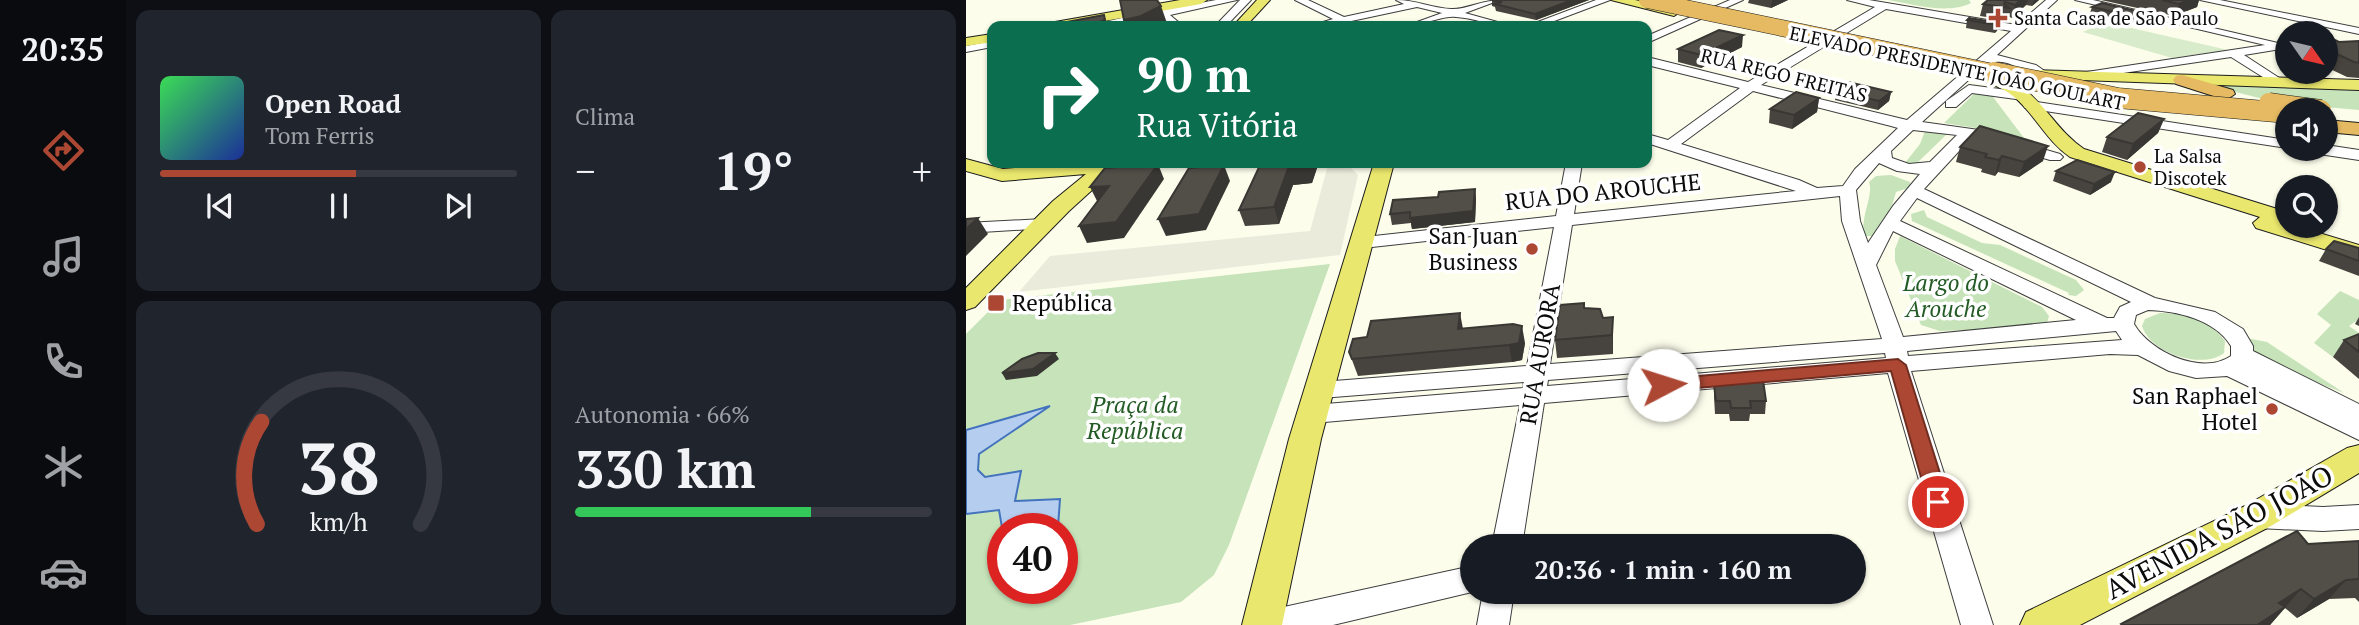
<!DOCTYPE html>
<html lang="pt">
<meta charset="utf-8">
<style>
body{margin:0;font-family:"PT Serif",serif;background:#20242c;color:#f1f3f6;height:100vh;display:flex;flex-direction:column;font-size:26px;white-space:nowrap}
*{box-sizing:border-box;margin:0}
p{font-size:23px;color:#9ea1a6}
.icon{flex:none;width:38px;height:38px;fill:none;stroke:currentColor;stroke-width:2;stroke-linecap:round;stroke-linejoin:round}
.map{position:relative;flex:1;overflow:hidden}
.panel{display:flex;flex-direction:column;gap:10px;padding:10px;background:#0d0f14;width:840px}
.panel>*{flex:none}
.banner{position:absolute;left:21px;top:21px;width:665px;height:147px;border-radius:14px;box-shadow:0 2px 5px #0004;background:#0b6e4f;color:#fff;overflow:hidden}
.needle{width:46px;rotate:124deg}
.controls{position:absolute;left:1309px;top:21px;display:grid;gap:14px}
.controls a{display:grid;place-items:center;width:63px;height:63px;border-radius:50%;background:#171b24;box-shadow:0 2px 5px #0004;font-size:35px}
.speed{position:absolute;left:21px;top:513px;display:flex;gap:14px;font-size:35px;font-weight:700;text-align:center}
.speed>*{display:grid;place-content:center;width:91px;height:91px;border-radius:50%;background:#171b24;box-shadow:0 2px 5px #0004;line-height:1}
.speed .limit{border:10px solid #d22;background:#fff;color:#111}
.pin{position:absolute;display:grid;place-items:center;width:60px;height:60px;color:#fff;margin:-30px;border:4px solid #fff;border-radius:50%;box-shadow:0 2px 7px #0007}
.me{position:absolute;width:77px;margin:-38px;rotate:85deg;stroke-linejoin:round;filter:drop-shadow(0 0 5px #0008)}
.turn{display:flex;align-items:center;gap:24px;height:147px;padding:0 35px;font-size:32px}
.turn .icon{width:91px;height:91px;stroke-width:2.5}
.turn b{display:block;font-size:49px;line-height:60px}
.big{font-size:52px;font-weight:800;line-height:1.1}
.panel .widget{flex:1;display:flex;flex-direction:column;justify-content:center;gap:10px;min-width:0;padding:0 24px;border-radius:14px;background:#20242c}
.panel .dial{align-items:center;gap:0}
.dial svg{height:182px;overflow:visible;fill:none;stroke:#363941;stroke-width:7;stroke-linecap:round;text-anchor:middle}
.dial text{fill:#f1f3f6;stroke:none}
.song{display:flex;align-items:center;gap:21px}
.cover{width:84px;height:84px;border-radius:10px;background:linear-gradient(135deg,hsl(130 70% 55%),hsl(230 70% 35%))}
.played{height:7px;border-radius:4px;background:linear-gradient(90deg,#ac4733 55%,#363941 55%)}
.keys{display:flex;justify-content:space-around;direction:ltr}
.heat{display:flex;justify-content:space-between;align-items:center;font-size:38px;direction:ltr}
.charge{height:10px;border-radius:5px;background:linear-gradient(90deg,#34c759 66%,#363941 0)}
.panel .tiles{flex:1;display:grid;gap:10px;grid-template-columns:repeat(2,1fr)}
.trip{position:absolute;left:494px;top:534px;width:406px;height:70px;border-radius:35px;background:#171b24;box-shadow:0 2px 5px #0004;font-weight:800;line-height:70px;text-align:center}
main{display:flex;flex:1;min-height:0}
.menu{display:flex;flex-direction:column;width:126px;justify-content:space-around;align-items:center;background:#090b0e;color:#9ea1a6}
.menu .icon{width:49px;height:49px}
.menu .active{color:#ac4733}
.menu b{font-size:32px;color:#f1f3f6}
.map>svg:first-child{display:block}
.green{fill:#c6e3b9;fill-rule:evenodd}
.pitch{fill:#d8ebca}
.plaza{fill:#ebebdc}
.water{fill:#b5cdef;stroke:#4473be;stroke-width:2}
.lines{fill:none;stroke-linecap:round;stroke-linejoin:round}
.minor-casing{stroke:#3e3e3e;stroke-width:2}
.major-casing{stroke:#1c1c1c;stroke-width:2}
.highway-casing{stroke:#1c1c1c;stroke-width:2}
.minor{fill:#fff;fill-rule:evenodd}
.major{fill:#eae76e;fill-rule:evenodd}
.highway{fill:#e5ba62;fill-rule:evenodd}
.highway-bridge-far1-casing{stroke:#1c1c1c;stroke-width:17;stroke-linecap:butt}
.highway-bridge-casing{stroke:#1c1c1c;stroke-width:21;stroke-linecap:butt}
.highway-bridge-far1{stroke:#e5ba62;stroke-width:16}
.highway-bridge{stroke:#e5ba62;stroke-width:20}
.wall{fill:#47443f}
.shaded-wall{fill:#393733}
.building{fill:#524f49;stroke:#393733;stroke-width:2}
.route{fill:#ac4733;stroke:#702e21;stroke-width:2}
.poi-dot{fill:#ac4733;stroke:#fff;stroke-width:2.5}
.labels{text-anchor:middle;stroke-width:7;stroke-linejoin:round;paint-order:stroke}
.far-poi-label{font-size:19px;fill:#0b0b0b;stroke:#fff;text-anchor:start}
.far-street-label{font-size:19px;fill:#0b0b0b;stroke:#fff}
.street-label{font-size:23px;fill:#0b0b0b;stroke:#fff}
.poi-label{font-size:23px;fill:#0b0b0b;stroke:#fff;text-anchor:end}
.park-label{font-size:23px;font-style:italic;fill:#235b24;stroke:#fff}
.near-street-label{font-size:28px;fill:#0b0b0b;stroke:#fff}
</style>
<main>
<nav class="menu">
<b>20:35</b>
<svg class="icon active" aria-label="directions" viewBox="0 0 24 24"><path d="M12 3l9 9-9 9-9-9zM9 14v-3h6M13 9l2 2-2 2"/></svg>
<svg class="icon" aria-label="music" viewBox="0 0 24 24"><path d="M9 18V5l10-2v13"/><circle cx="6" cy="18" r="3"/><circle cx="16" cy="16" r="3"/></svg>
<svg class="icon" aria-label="phone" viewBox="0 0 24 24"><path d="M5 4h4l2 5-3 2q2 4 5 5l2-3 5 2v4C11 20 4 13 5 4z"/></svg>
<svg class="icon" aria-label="climate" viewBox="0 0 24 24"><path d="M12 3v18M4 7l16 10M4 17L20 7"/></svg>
<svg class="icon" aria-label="car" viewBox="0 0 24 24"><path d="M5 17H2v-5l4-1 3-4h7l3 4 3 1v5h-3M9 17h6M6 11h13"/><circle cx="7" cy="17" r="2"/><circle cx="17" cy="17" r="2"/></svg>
</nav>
<section class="panel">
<div class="tiles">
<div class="widget">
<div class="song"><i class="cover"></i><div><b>Open Road</b><p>Tom Ferris</p></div></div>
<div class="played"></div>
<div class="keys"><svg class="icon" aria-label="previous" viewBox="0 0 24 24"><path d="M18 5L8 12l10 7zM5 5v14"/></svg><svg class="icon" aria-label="pause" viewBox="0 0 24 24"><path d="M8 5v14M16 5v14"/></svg><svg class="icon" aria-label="next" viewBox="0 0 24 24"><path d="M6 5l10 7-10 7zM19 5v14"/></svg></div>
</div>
<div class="widget"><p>Clima</p>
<div class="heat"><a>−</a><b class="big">19°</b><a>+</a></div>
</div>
<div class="widget dial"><svg viewBox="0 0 100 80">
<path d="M14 69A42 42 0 1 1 86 69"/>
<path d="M14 69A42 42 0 0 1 16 24" stroke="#ac4733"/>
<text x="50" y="56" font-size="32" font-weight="700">38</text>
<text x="50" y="72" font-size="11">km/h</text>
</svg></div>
<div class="widget"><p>Autonomia · 66%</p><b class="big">330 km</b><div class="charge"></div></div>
</div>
</section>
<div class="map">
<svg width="1393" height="625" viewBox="0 0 1393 625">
<rect width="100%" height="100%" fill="#fcfdeb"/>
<g class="green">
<path d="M922 0H1003L1005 3C981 15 947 4 922 0Z"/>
<path d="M1238 84 1393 89V110L1313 103Z"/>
<path d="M1009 93H1024L1061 142 1016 129 978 123Z"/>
<path d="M959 131 981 134 949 165 939 163 954 144Z"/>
<path d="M925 175 944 182 945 187 930 192 924 212 907 236H898C894 217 908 195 903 182L910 176Z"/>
<path d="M958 210 961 217 1016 243 1034 245 1110 280 1118 290 1110 296 1102 295 1103 293 946 221 945 214Z"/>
<path d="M934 236 1076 307 1083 316 1081 323 1076 327 974 331 955 325 929 261V249Z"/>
<path d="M364 264 263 545 248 575 215 602 104 625H0V334L34 300ZM37 528H96V588H37Z"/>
<path d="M1374 291 1393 300V319L1383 326 1393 333V346L1367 357 1348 343 1365 325 1351 314Z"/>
<path d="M1194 313C1218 313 1245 321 1259 341L1258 353C1236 370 1184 353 1176 326L1179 319Z"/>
<path d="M1275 337 1301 342 1378 393 1285 356Z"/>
</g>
<path class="pitch" d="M1139 22 1262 50 1206 58 1117 32Z"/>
<path class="plaza" d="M381 164 392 175 374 255 53 292 84 256 344 231 362 165Z"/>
<path class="water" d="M84 406 13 454 12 470 19 477 55 471 49 501 94 499 92 527 37 528V533L33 510 0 514V430Z"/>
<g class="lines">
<g class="minor-casing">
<g id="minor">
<path d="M165 0H178L197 10 250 0H271L204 15 217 26H206L193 16 141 26H120L187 11Z"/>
<path d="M274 0H285L260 26H249Z"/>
<path d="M329 0H342L378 17 438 4 430 0C450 0 466 8 485 9 499 10 517 0 534 0L499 13 546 26C526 27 510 18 490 17 476 15 457 26 440 26L476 13 451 7 362 26H344L367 19Z"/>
<path d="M630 0H644L575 26H561Z"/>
<path d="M764 0H777L681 43V36Z"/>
<path d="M881 0H903L1051 25 1080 0H1091L1031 55 1070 65 1080 72V78C1064 80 1047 59 1030 62 1026 62 1023 65 1019 65L956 122 1013 130 1094 154 1097 157 1094 160H1084L1006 137 958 189 1189 298 1249 312 1277 329 1287 346V351L1393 404V440L1261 376 1230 378 1203 371 1172 355 1144 354 945 371 1027 625H995L922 373 578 403 556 546H526L554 405 347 423 338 420 335 414 338 408 347 405 557 388 558 382 355 398 347 396 343 390 347 384 355 382 561 366 588 227 397 248 390 246 388 242 390 238 590 216 600 163H616L608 214 830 191 681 143V134L702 140 774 88 681 65V57L782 82 909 7ZM920 9 1045 31 941 120 795 85ZM787 91 925 126 932 128 889 169 877 186 851 188 833 180 715 144ZM947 130 991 135 964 162 943 164 926 158 925 151ZM913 163 931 171 954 174 927 206 902 243 894 221 890 190ZM874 196 876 221 916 339 584 364 606 225ZM951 198 1165 302 1154 307 1148 318H1141L934 221ZM927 231 1110 320 937 337 910 265ZM1182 310C1210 311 1249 319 1265 346V356C1236 376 1184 352 1168 324L1170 315ZM1150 331 1156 340 942 356 941 351ZM919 353 920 358 581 386 582 380Z"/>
<path d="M1109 0H1127L1312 43 1321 42V48L1278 55 1321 83 1319 86H1311L1265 57 1110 80 1108 77 1114 73 1299 45Z"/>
<path d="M1234 0H1254L1393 28V34Z"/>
<path d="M26 41V47L0 52V46Z"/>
<path d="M1003 85 1057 92 1064 96 1057 100 1006 93 990 107H980V101Z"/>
<path d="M1064 101 1321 140V148L1059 108 1057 105Z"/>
<path d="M1360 145 1393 150V160L1353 154 1345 149H1360Z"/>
<path d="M77 219 86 224 83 228 0 233V223Z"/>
<path d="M1292 504 1357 507 1393 505V529L1357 531 1292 528 1282 524 1278 516 1282 508Z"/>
<path d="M506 566V592H509H506L367 625H288L293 614 304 610Z"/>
<path d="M517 592H548L543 625H511Z"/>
</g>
</g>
<g class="major-casing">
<g id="major">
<path d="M214 0H241L235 4 110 26H82L89 22Z"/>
<path d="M291 0H304L280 26H267Z"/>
<path d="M645 0H669L712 9 714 12 708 16Z"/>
<path d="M26 34V42L0 46V38Z"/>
<path d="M1006 69C1022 73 1040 76 1054 86 1079 103 1092 132 1118 149L1321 212V226H1330L1393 245V260L1290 228 1287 223 1294 217 1104 157C1079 140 1067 110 1043 93 1030 84 1015 81 1001 77L998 74Z"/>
<path d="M1064 70 1393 80V90L1059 78 1056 75Z"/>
<path d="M0 159 37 169 110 163H187L177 169 147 171 103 211 9 307 0 310V288L87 201 120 174 36 181 0 171Z"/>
<path d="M408 163H428L355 439 316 625H276L323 439Z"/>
<path d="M1393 445V473L1305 526 1114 625H1054L1060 612 1279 506 1381 448Z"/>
</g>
</g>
<g class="highway-casing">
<g id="highway">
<path d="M1216 75 1267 90 1269 94 1260 100 1210 84 1207 80 1210 76Z"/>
<path d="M1360 120 1393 123V135L1360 132Z"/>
</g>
</g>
<use href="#minor" class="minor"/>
<use href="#major" class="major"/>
<use href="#highway" class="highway"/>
<g class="highway-bridge-far1-casing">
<path id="highway-bridge-far1" d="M681 0 1037 74"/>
</g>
<g class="highway-bridge-casing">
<g id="highway-bridge">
<path d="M1028 72 1152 98 1321 113"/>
<path d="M1303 103 1355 110"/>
</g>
</g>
<use href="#highway-bridge-far1" class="highway-bridge-far1"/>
<use href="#highway-bridge" class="highway-bridge"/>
</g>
<g class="wall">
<path d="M526 0H623L570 20 530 11 529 7 526 6Z"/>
<path d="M783 0H822L805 8 782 3Z"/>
<path d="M1022 0H1073L1066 6 1060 5 1046 18 1041 16 1040 20 1014 16 1017 4Z"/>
<path d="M1135 0H1233L1231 7 1208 16Z"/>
<path d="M1136 3 1176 19 1169 23 1124 13 1126 7Z"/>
<path d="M1001 20 1033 23 1031 31 1029 33 1000 28Z"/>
<path d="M1360 36 1373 42 1393 41V78L1381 77 1360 67Z"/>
<path d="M776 47 735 68 712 62V49Z"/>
<path d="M870 91 925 92 923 101 912 110 869 100Z"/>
<path d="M853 98 851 112 826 129 803 123 804 109Z"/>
<path d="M1198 119 1192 133 1161 160 1136 152 1141 137Z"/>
<path d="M994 147 1077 161 1053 177 1032 172 1029 176 1015 172 1016 169 990 162Z"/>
<path d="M295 163H351L352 165 346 183 327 185 313 224 279 226 273 210Z"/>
<path d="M1090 171 1145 182 1124 195 1087 181Z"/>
<path d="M509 189 510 199 509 222 446 229 445 223 426 225 424 214 472 197Z"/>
<path d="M1393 248V276L1353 261 1360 249Z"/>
<path d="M618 308 637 318 647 317V354L591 358 589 340Z"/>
<path d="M1393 317V326L1389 324Z"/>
<path d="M497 328 559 343 556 360 546 362 392 376 383 352Z"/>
<path d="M1393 334V379L1367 357 1378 340Z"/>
<path d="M748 385 800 401 799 414H784L783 421H764L763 414H749L748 397Z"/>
<path d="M1393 541V602L1389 598 1363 599 1331 618 1319 608 1304 625H1154L1342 544Z"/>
</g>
<g class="shaded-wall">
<path d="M606 0H623L570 20 569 14Z"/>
<path d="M806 0H822L805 8Z"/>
<path d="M1055 0H1062L1060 5 1046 18 1049 5Z"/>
<path d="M1068 0H1073L1066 6Z"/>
<path d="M1222 0H1233L1231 7 1208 16 1213 4Z"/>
<path d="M195 6 202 26H160L158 20Z"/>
<path d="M1179 13 1176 19 1169 23 1171 17Z"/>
<path d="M138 15 142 26H123Z"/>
<path d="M777 35 776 47 735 68V55Z"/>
<path d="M925 92 923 101 912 110 913 101Z"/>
<path d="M853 98 851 112 826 129 828 115Z"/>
<path d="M1198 119 1192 133 1161 160 1167 144Z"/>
<path d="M1082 146 1077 161 1053 177 1058 162Z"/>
<path d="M1036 156 1032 172 1029 176 1033 160Z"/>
<path d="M343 163H351L352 165 346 183 327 185 313 224 308 207 322 169Z"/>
<path d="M192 164 198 179 158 238 121 243 113 226Z"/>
<path d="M258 165 264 181 240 230 200 236 192 219Z"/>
<path d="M1149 172 1145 182 1124 195 1128 184Z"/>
<path d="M143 186 132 203 124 187Z"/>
<path d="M509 189 510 199 509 222 446 229 444 218Z"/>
<path d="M12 218 22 234 0 256V229Z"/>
<path d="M494 313 497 329H492Z"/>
<path d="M647 317V354L646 335Z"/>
<path d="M556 326 559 343 556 360 546 362 543 345Z"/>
<path d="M89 353 93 359 71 376 40 380 36 373Z"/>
<path d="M1380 580 1363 599 1331 618 1348 599Z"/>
<path d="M1335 589 1304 625H1291L1313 603Z"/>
</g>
<g class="building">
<path d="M154 0H191L195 6 175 16 158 20Z"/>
<path d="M526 0H606L569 14 529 4 536 2Z"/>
<path d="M1022 0H1055L1049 5 1039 2 1038 4 1043 8 1017 4Z"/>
<path d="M1196 0H1222L1213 4Z"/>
<path d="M1136 3 1179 13 1171 17 1126 7Z"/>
<path d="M138 15 139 20 123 26H94L96 23Z"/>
<path d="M1003 18 1033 23 1031 25 1001 20Z"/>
<path d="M1339 27 1354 33H1336Z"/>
<path d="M753 30 777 35 735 55 712 49Z"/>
<path d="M1360 36 1373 42 1393 41V63L1388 62 1360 49Z"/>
<path d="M882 82 925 92 913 101 870 91Z"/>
<path d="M830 92 853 98 828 115 804 109Z"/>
<path d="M1172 113 1198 119 1167 144 1141 137Z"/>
<path d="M1014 126 1082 146 1058 162 1036 156 1033 160 1019 157 1021 154 994 147Z"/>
<path d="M1111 160 1149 172 1128 184 1090 171Z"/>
<path d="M295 163H343L341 168 322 169 308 207 273 210Z"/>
<path d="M192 164 150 222 113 226 143 186 124 187 139 168Z"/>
<path d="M258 165 233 214 192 219 223 168Z"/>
<path d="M509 189 507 211 444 218V212L424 214 427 200 472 197 473 192Z"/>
<path d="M12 218 0 229V219Z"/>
<path d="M1368 241 1393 248V261L1360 249Z"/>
<path d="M618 303V308L634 309 637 318 647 317 646 335 589 340 594 305Z"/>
<path d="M494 313 492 329 547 324 556 326 553 343 543 345 386 359 383 352 387 339 401 337 405 321Z"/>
<path d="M1393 334V352L1378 340Z"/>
<path d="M72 353H89L67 369 36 373 56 359Z"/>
<path d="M797 380 800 401H784L785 408H765L764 401H750L748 385Z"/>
<path d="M1331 531 1342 544 1393 541V579L1380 580 1348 599 1335 589 1313 603 1319 607 1291 625H1156L1155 624Z"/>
</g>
<path class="route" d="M932 359 940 365 983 502 980 508 972 510 965 508 962 502 925 371 697 391 688 385 697 379Z"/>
<g class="poi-dot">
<path d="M1028.5 7.5h7v7h7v7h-7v7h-7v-7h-7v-7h7z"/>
<circle cx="1174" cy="167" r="7"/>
<circle cx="566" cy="249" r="7"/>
<rect x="21" y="294" width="18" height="18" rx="3.5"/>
<circle cx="1306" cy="409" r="7"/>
</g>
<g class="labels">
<g class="far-poi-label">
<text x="1048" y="25">Santa Casa de São Paulo</text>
<text x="1188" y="163">La Salsa<tspan x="1188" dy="22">Discotek</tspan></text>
</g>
<g class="far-street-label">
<text transform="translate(991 68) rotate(12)" y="7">ELEVADO PRESIDENTE JOÃO GOULART</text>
<text transform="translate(818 75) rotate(14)" y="7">RUA REGO FREITAS</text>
</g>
<g class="street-label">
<text transform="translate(637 192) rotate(-6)" y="8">RUA DO AROUCHE</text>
<text transform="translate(574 354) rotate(-80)" y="8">RUA AURORA</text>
</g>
<g class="poi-label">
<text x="552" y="244">San Juan<tspan x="552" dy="26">Business</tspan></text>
<text x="46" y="311" text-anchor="start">República</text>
<text x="1292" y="404">San Raphael<tspan x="1292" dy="26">Hotel</tspan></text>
</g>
<g class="park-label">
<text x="980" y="291">Largo do<tspan x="980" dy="26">Arouche</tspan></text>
<text x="169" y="413">Praça da<tspan x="169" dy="26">República</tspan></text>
</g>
<g class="near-street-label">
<text transform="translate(1253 532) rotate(-28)" y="10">AVENIDA SÃO JOÃO</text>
</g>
</g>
</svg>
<div class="controls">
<a><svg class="needle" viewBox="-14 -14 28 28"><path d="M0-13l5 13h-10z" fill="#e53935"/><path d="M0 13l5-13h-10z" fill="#9ea1a6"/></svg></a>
<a><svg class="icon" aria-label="sound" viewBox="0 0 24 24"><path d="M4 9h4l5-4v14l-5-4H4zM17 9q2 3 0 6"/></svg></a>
<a><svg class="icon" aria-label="search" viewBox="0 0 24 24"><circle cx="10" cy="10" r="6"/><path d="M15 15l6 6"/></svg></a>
</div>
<div class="speed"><div class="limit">40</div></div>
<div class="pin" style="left:972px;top:502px;background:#d93025"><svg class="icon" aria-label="arrive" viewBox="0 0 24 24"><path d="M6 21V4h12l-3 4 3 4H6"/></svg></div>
<svg class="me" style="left:697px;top:385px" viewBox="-20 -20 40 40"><circle r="19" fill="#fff"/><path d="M0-13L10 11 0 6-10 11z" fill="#ac4733"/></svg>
<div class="trip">20:36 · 1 min · 160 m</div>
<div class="banner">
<div class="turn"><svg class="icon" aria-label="right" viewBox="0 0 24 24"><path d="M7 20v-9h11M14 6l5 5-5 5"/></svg><div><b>90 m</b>Rua Vitória</div></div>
</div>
</div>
</main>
